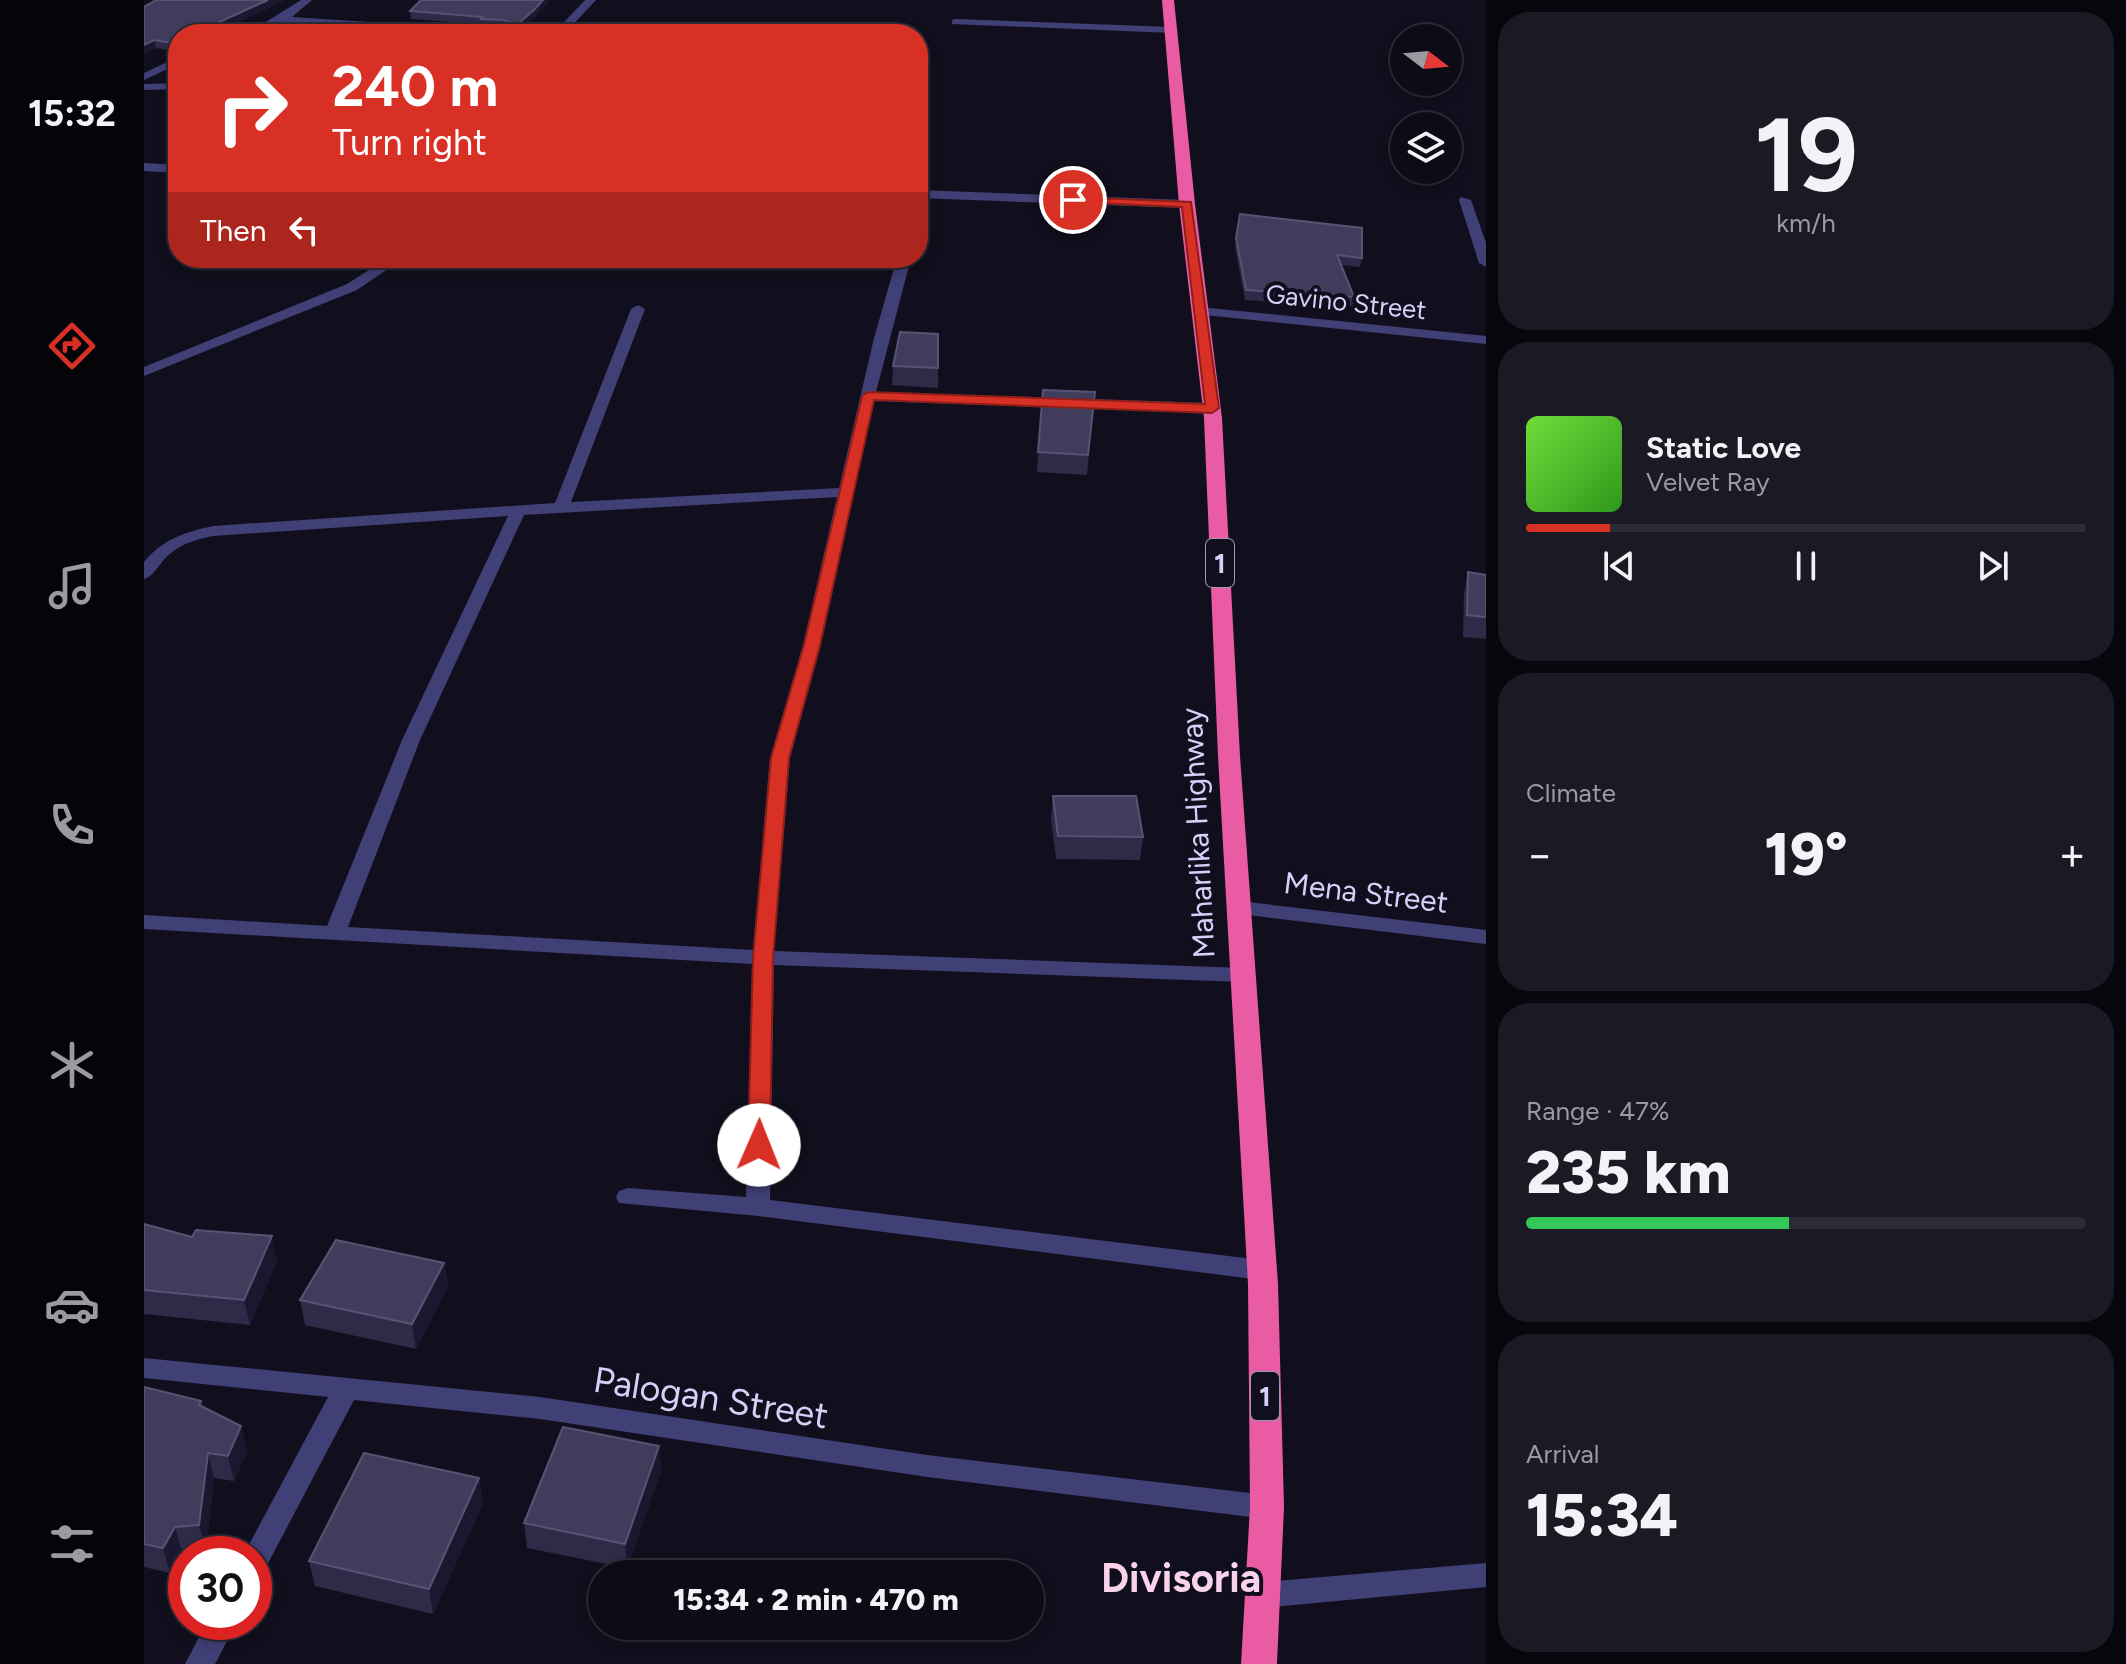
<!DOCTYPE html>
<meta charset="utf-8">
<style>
body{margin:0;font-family:Figtree,sans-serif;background:#1b1923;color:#f1f3f6;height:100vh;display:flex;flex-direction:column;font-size:30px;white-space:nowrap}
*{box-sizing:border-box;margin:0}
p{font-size:26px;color:#9a9ba1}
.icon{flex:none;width:44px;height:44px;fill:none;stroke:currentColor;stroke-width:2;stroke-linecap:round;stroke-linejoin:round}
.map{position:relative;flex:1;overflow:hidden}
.details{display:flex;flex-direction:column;gap:12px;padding:12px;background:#07060c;width:640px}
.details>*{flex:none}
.hud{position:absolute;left:24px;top:24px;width:760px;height:244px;border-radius:32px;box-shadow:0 4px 12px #0003,0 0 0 2px #2d2b35;background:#d93025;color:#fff;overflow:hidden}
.needle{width:52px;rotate:106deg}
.tools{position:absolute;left:1246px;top:24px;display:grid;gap:16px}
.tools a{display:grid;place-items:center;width:72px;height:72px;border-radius:50%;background:#0d0b16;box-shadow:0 4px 12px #0003,0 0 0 2px #2d2b35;font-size:40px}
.speed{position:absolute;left:24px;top:1536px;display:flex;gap:16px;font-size:40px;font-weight:700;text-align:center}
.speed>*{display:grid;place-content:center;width:104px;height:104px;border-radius:50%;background:#0d0b16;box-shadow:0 4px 12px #0003,0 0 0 2px #2d2b35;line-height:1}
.speed .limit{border:12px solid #d22;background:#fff;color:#111}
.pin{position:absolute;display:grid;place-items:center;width:68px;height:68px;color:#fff;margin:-34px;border:4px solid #fff;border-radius:50%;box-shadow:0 2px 8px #0007}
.me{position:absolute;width:88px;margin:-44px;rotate:1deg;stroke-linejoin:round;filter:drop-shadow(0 0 6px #0008)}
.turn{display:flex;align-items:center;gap:28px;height:168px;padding:0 32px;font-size:36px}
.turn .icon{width:104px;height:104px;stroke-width:2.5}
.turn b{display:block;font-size:56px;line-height:68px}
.then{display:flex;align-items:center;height:76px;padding:0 32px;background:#0003;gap:16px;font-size:30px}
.big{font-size:60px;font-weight:800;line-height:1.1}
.details .tile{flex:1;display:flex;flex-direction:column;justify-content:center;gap:12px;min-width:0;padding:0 28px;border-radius:32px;background:#1b1923}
.details .dial{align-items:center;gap:0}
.dial b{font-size:104px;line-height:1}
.song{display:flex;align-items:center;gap:24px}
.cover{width:96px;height:96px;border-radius:12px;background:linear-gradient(135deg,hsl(100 70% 55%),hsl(110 70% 35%))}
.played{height:8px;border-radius:4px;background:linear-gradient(90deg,#d93025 15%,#2d2b35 15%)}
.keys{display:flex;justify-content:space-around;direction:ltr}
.heat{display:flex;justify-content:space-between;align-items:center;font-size:44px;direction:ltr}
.charge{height:12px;border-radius:6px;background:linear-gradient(90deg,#34c759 47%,#2d2b35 0)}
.trip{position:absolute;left:444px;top:1560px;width:456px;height:80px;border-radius:40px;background:#0d0b16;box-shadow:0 4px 12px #0003,0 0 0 2px #2d2b35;font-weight:800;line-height:80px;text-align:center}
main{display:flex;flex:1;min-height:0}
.dock{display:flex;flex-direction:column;width:144px;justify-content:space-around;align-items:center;background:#050409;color:#9a9ba1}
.dock .icon{width:56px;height:56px}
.dock .on{color:#d93025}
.dock b{font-size:36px;color:#f1f3f6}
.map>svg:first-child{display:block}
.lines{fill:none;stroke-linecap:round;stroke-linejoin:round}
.minor{fill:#403f76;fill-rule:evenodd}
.highway{fill:#e95ba3;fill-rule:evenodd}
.wall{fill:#2e2a48}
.shaded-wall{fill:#1b172f}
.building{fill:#403c5b;stroke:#575374;stroke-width:2}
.route{fill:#d93025;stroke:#8d1f18;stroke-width:2}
.labels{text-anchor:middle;stroke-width:8;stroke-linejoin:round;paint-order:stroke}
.far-street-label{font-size:26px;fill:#d4d1f9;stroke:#110f1d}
.shield{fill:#110f1d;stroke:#9a97b7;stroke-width:2}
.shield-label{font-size:28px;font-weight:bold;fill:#d4d1f9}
.street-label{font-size:30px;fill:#d4d1f9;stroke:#110f1d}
.near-street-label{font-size:36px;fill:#d4d1f9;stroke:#110f1d}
.near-quarter-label{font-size:40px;font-weight:bold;fill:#f9d2ec;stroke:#110f1d}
</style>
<main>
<nav class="dock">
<b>15:32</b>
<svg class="icon on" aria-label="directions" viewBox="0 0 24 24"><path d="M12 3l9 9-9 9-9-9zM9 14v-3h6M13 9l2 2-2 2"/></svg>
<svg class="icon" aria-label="music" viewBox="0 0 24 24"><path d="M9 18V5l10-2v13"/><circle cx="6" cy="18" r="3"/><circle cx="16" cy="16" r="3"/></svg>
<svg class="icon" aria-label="phone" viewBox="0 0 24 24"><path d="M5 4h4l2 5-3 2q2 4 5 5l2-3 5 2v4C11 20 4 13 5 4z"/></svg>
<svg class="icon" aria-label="climate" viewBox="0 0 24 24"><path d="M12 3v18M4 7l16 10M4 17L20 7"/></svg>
<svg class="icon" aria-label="car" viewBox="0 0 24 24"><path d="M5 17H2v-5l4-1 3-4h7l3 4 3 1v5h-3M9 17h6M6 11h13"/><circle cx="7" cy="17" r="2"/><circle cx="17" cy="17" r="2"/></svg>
<svg class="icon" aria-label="filters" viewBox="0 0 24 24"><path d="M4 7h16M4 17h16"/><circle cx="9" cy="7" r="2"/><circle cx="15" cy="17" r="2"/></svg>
</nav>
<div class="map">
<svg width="1342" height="1664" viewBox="0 0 1342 1664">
<rect width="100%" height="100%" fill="#110f1d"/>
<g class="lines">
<g class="minor">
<path d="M157 0H168L148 17 361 31 366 34H314L140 22 116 34H103Z"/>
<path d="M441 0H452L420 34H409Z"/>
<path d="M812 19 1028 27 1033 30 1028 33 808 24V20Z"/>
<path d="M34 57V64L0 80V73Z"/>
<path d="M34 83V89L0 90V84Z"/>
<path d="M0 163 34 165V173L0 171Z"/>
<path d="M774 190 1043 200 1049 204 1043 208 774 198Z"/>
<path d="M1317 197 1327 200 1342 243V267L1335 263 1315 200Z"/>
<path d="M244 258H260L213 290 0 376V367L203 284Z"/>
<path d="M753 258H767L732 392 1068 403 1076 408 1068 413 730 401 677 645 646 758 630 951 1099 968 1107 970 1110 975 1107 980 1099 982 630 965 626 1200 1117 1260 1126 1263 1130 1270 1126 1277 1117 1280 614 1216 475 1203 472 1197 475 1191 484 1188 602 1197 608 964 0 929V915L183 926 258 740 364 516 69 536C54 539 39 543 27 553 17 560 11 576 0 579V562C19 539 41 532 69 526L411 503 487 309 494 305 501 309 427 502 695 488 730 338ZM693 497 659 645 626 758 609 950 204 927 276 740 380 515Z"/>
<path d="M1056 307 1342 336V344L1051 314 1049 311Z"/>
<path d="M1095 901 1342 930V944L1088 913 1085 908Z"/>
<path d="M0 1358 396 1397 783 1455 1123 1495 1133 1499 1137 1507 1133 1515 1123 1519 783 1477 396 1419 210 1400 120 1571 110 1574V1554H100L184 1397 0 1378Z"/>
<path d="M1342 1563V1587L1119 1608 1109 1604 1105 1595 1109 1586 1119 1582Z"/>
<path d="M63 1622H93L71 1664H41Z"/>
</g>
<path class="highway" d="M1018 0H1030L1051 204 1078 418 1096 756 1134 1284 1140 1507 1133 1664H1097L1106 1507 1104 1284 1074 756 1060 418 1035 204Z"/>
</g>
<g class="wall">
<path d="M140 1 68 34H34L30 51 12 48 0 54V7Z"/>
<path d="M266 11 390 18 372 34H323L363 29 338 26 337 24 267 19Z"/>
<path d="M1092 238 1218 258 1216 267 1197 265 1210 297 1209 307 1101 300 1091 247Z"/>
<path d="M749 366 794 368V388L748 385Z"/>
<path d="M899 390 951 392 943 475 893 472Z"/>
<path d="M1324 572 1342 575V639L1319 637 1320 594Z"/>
<path d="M909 796 999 837 996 860 912 859 907 819Z"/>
<path d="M0 1224 133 1261 106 1325 0 1314Z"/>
<path d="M300 1263 304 1287 272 1349 161 1325 156 1300Z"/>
<path d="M0 1387 57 1401 58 1406 97 1426 103 1451 90 1481 70 1478 62 1550 38 1552 26 1573 0 1567Z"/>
<path d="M515 1446 517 1471 483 1568 383 1548 380 1523Z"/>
<path d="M335 1478 339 1503 289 1614 171 1586 165 1561Z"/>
</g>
<g class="shaded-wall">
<path d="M124 0H140V1L68 34H49Z"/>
<path d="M399 0H407L390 18 372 34H362Z"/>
<path d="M10 40 12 48 0 54V45Z"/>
<path d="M34 41V49L30 51 28 43Z"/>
<path d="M128 1236 133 1261 106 1325 100 1300Z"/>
<path d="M300 1263 304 1287 272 1349 268 1324Z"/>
<path d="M97 1426 103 1451 90 1481 84 1456Z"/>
<path d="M515 1446 517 1471 483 1568 481 1544Z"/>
<path d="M64 1453 70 1478 62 1550 55 1525Z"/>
<path d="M335 1478 339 1503 289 1614 285 1589Z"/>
<path d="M31 1527 38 1552 26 1573 19 1548Z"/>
</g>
<g class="building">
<path d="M12 0H124L49 34H34V41L28 43 10 40 0 45V7Z"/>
<path d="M277 0H399L390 10 362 34H323L327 29H365L368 26 361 20 337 19 339 17 266 11Z"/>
<path d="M1096 214 1218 228V258L1193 255 1210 297 1102 290 1092 238Z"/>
<path d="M756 332 794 334V368L749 366Z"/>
<path d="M899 390 951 392 944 455 894 452Z"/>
<path d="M1324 572 1342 575V617L1323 615Z"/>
<path d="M909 796H992L999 837 914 836Z"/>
<path d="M0 1224 48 1237 52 1230 128 1236 100 1300 0 1290Z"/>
<path d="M192 1240 300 1263 268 1324 156 1300Z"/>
<path d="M0 1387 57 1401 55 1405 97 1426 84 1456 64 1453 55 1525 31 1527 19 1548 0 1544Z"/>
<path d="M419 1427 515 1446 481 1544 380 1523Z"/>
<path d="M220 1453 335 1478 285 1589 165 1561Z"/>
</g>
<path class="route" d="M929 197 1047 202 1075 408 1068 413 730 400 676 645 645 758 629 958 626 1145 623 1150H607L604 1145 609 958 627 758 660 645 718 396 724 392 1061 404 1038 207 925 202V198Z"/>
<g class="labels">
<g class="far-street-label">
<text transform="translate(1202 302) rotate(6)" y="9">Gavino Street</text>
</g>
<g class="shield">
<rect x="1062" y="539" width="28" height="48" rx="6"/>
<rect x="1107" y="1372" width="28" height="48" rx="6"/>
</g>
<g class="shield-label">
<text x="1076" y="573">1</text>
<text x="1121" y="1406">1</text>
</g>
<g class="street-label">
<text transform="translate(1054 833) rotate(-93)" y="10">Maharlika Highway</text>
<text transform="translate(1222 893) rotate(7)" y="10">Mena Street</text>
</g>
<g class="near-street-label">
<text transform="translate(567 1397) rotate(9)" y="13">Palogan Street</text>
</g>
<g class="near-quarter-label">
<text x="1037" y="1592">Divisoria</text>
</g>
</g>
</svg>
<div class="tools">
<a><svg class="needle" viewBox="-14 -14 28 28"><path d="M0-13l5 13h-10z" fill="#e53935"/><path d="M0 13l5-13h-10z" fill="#9a9ba1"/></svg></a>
<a><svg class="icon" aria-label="layers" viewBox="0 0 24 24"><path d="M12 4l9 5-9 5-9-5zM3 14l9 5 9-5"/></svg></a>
</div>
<div class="speed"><div class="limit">30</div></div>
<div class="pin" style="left:929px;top:200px;background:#d93025"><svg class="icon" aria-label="arrive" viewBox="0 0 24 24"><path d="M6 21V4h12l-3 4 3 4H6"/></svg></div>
<svg class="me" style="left:615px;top:1145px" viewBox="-20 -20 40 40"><circle r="19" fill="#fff"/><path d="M0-13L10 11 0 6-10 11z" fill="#d93025"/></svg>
<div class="trip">15:34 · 2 min · 470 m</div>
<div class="hud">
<div class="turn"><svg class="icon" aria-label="right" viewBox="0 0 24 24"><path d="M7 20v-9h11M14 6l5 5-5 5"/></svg><div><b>240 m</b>Turn right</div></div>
<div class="then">Then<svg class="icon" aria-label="left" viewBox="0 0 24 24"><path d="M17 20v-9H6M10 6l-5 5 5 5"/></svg></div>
</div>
</div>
<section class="details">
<div class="tile dial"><b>19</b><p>km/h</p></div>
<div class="tile">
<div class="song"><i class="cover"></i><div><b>Static Love</b><p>Velvet Ray</p></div></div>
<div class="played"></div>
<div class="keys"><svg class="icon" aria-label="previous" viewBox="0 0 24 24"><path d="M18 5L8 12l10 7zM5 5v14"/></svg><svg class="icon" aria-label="pause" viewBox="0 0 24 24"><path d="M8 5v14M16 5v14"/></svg><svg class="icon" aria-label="next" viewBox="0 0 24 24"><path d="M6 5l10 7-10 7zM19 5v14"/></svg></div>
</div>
<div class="tile"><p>Climate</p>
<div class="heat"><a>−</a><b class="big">19°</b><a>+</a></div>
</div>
<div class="tile"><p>Range · 47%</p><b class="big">235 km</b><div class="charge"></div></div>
<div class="tile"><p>Arrival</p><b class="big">15:34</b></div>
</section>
</main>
